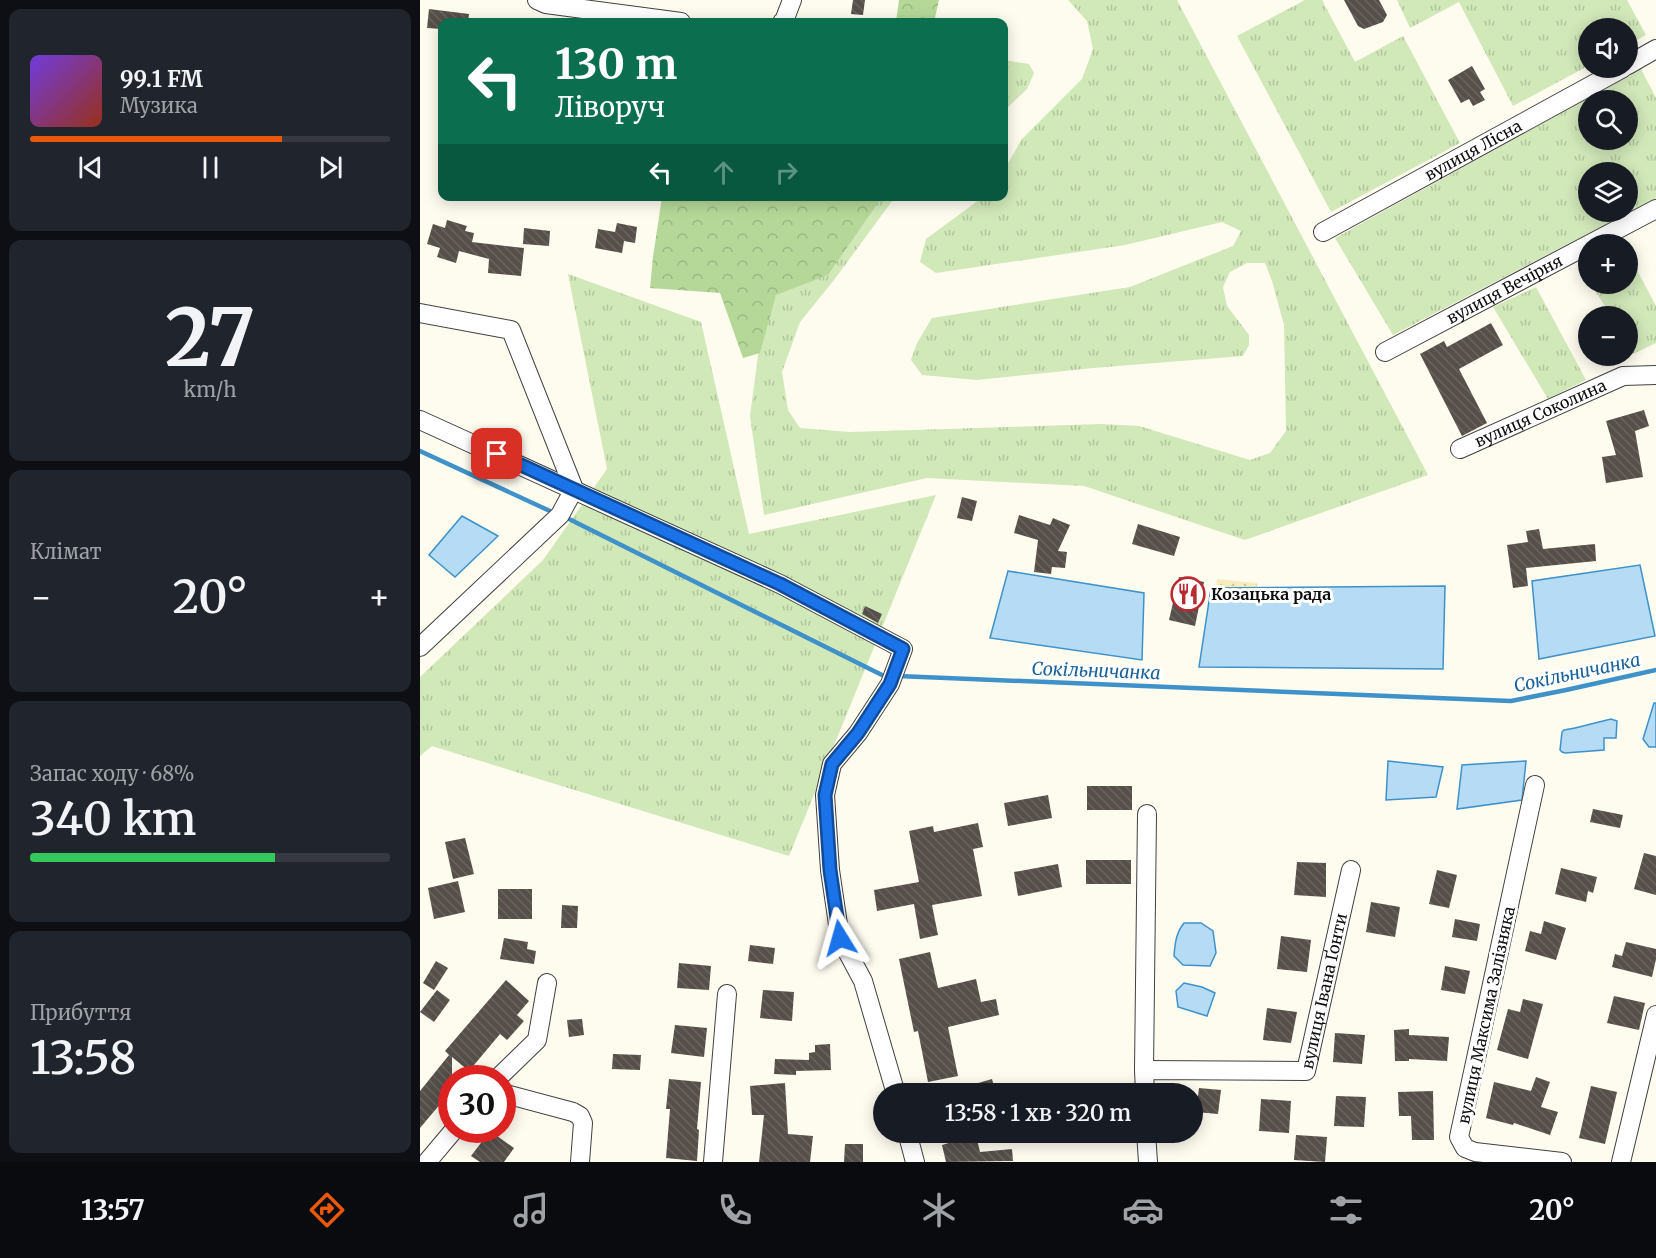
<!DOCTYPE html>
<html lang="uk">
<meta charset="utf-8">
<style>
body{margin:0;font-family:Merriweather,serif;background:#20242c;color:#f1f3f6;height:100vh;display:flex;flex-direction:column;font-size:22px;white-space:nowrap}
*{box-sizing:border-box;margin:0}
p{font-size:20px;color:#9ea1a6}
.icon{flex:none;width:33px;height:33px;fill:none;stroke:currentColor;stroke-width:2;stroke-linecap:round;stroke-linejoin:round}
.map{position:relative;flex:1;overflow:hidden}
.panel{display:flex;flex-direction:column;gap:9px;padding:9px;background:#0d0f14;width:420px}
.panel>*{flex:none}
.top-card{position:absolute;left:18px;top:18px;width:570px;height:183px;border-radius:12px;box-shadow:0 3px 15px #0003;background:#0b6e4f;color:#fff;overflow:hidden}
.buttons{position:absolute;left:1158px;top:18px;display:grid;gap:12px}
.buttons a{display:grid;place-items:center;width:60px;height:60px;border-radius:50%;background:#171b24;box-shadow:0 3px 15px #0003;font-size:30px}
.speed{position:absolute;left:18px;top:1065px;display:flex;gap:12px;font-size:30px;font-weight:700;text-align:center}
.speed>*{display:grid;place-content:center;width:78px;height:78px;border-radius:50%;background:#171b24;box-shadow:0 3px 15px #0003;line-height:1}
.speed .limit{border:9px solid #d22;background:#fff;color:#111}
.pin{position:absolute;display:grid;place-items:center;width:51px;height:51px;color:#fff;margin:-26px;border-radius:12px;box-shadow:0 3px 9px #0006}
.me{position:absolute;width:66px;margin:-33px;rotate:352deg;stroke-linejoin:round;filter:drop-shadow(0 0 4px #0008)}
.turn{display:flex;align-items:center;gap:21px;height:126px;padding:0 18px;font-size:27px}
.turn .icon{width:78px;height:78px;stroke-width:2.5}
.turn b{display:block;font-size:42px;line-height:51px}
.lanes{display:flex;align-items:center;height:57px;padding:0 18px;background:#0003;justify-content:center;gap:30px;direction:ltr}
.lanes .off{opacity:.35}
.big{font-size:45px;font-weight:600;line-height:1.1}
.panel .widget{flex:1;display:flex;flex-direction:column;justify-content:center;gap:9px;min-width:0;padding:0 21px;border-radius:12px;background:#20242c}
.panel .dial{align-items:center;gap:0}
.dial b{font-size:78px;line-height:1}
.song{display:flex;align-items:center;gap:18px}
.cover{width:72px;height:72px;border-radius:9px;background:linear-gradient(135deg,hsl(260 70% 55%),hsl(10 70% 35%))}
.played{height:6px;border-radius:3px;background:linear-gradient(90deg,#ea580c 70%,#363941 70%)}
.keys{display:flex;justify-content:space-around;direction:ltr}
.heat{display:flex;justify-content:space-between;align-items:center;font-size:33px;direction:ltr}
.charge{height:9px;border-radius:4px;background:linear-gradient(90deg,#34c759 68%,#363941 0)}
.trip{position:absolute;left:453px;top:1083px;width:330px;height:60px;border-radius:30px;background:#171b24;box-shadow:0 3px 15px #0003;font-weight:600;line-height:60px;text-align:center}
.dock{display:flex;height:96px;justify-content:space-around;align-items:center;background:#090b0e;color:#9ea1a6}
.dock .icon{width:42px;height:42px}
.dock .on{color:#ea580c}
.dock b{font-size:27px;color:#f1f3f6}
main{display:flex;flex:1;min-height:0}
.map>svg:first-child{display:block}
.grass{fill:url(#grass-tufts);fill-rule:evenodd}
.forest{fill:url(#forest-crowns)}
.sand{fill:url(#sand-dots)}
.water{fill:#b5dcf4;stroke:#3e91c9;stroke-width:1.5}
.lines{fill:none;stroke-linecap:round;stroke-linejoin:round}
.stream{stroke:#3e91c9;stroke-width:4.5}
.building{fill:url(#building-back-hatch)}
.street-casing{stroke:#414141;stroke-width:20}
.street{stroke:#fff;stroke-width:18}
.route-casing{stroke:#114b97;stroke-width:15}
.route{stroke:#1a73e8;stroke-width:10}
.labels{text-anchor:middle;stroke-width:6;stroke-linejoin:round;paint-order:stroke}
.street-label{font-size:16px;fill:#0e0e0e;stroke:#fff}
.poi-label{font-size:16px;font-weight:bold;fill:#0e0e0e;stroke:#fff;text-anchor:start}
.water-label{font-size:18px;font-style:italic;fill:#1b629b;stroke:#fff}
</style>
<main>
<section class="panel">
<div class="widget">
<div class="song"><i class="cover"></i><div><b>99.1 FM</b><p>Музика</p></div></div>
<div class="played"></div>
<div class="keys"><svg class="icon" aria-label="previous" viewBox="0 0 24 24"><path d="M18 5L8 12l10 7zM5 5v14"/></svg><svg class="icon" aria-label="pause" viewBox="0 0 24 24"><path d="M8 5v14M16 5v14"/></svg><svg class="icon" aria-label="next" viewBox="0 0 24 24"><path d="M6 5l10 7-10 7zM19 5v14"/></svg></div>
</div>
<div class="widget dial"><b>27</b><p>km/h</p></div>
<div class="widget"><p>Клімат</p>
<div class="heat"><a>−</a><b class="big">20°</b><a>+</a></div>
</div>
<div class="widget"><p>Запас ходу · 68%</p><b class="big">340 km</b><div class="charge"></div></div>
<div class="widget"><p>Прибуття</p><b class="big">13:58</b></div>
</section>
<div class="map">
<svg width="1236" height="1162" viewBox="0 0 1236 1162">
<defs>
<pattern id="grass-tufts" width="24" height="20" patternUnits="userSpaceOnUse" patternTransform="scale(1.5)"><rect width="24" height="20" fill="#d1e8b9"/><path d="M3 7l-1-3M5 7V3M7 7l1-3M15 17l-1-3M17 17v-4M19 17l1-3" fill="none" stroke="#b2c69e"/></pattern>
<pattern id="forest-crowns" width="20" height="18" patternUnits="userSpaceOnUse" patternTransform="scale(1.5)"><rect width="20" height="18" fill="#b5d899"/><path d="M2 6a3 3 0 1 1 6 0M12 15a3 3 0 1 1 6 0" fill="none" stroke="#9ab883"/></pattern>
<pattern id="sand-dots" width="8" height="8" patternUnits="userSpaceOnUse" patternTransform="scale(1.5)"><rect width="8" height="8" fill="#f8ecbd"/><path d="M2 2h.1M6 6h.1" fill="none" stroke="#d3c9a1" stroke-width="1.8" stroke-linecap="round"/></pattern>
<pattern id="building-back-hatch" width="6" height="6" patternUnits="userSpaceOnUse" patternTransform="scale(1.5)"><rect width="6" height="6" fill="#564f4a"/><path d="M-1 5l2 2M0 0l6 6M5-1l2 2" fill="none" stroke="#696460"/></pattern>
</defs>
<rect width="100%" height="100%" fill="#fefbef"/>
<g class="grass">
<path d="M648 0H757L1008 475 825 540 664 486 507 478 344 515 330 416 343 318 401 197H475L414 280 380 322 362 372 368 410 380 428 429 432 682 424 719 426 830 460 850 453 866 431 864 325 852 281 845 263H827L810 272 803 287 807 306 829 335V345L823 356 673 368 557 380 502 375 491 360 497 343 512 318 710 287 813 246 821 231 802 222 705 245 516 273 500 262 506 239 563 197 584 196V170L602 139 662 79 673 49 667 21Z"/>
<path d="M885 0H902L935 62 983 36 1040 143 911 212 817 36Z"/>
<path d="M977 0H1207L1226 35 1208 45V28H1168V66L1093 106 1039 2 990 28Z"/>
<path d="M584 60 609 64 614 73 607 89 584 111Z"/>
<path d="M1221 69 1236 98V198L973 335 915 238ZM1168 100H1208V140H1168ZM1168 172H1208V212H1168Z"/>
<path d="M1208 253 1236 306V343L1213 354 1208 345V316H1191L1171 284H1208Z"/>
<path d="M148 274 281 322 329 534 516 495 369 856 12 746 0 756V677L123 560 187 469Z"/>
<path d="M1116 287 1166 380 1128 399 1073 307Z"/>
</g>
<g class="forest">
<path d="M479 0H519L514 22H476Z"/>
<path d="M242 197V196L462 197 408 275 356 295 340 353 323 358 300 293 230 288 233 257Z"/>
</g>
<path class="sand" d="M797 579 837 583 835 603 794 598Z"/>
<g class="water">
<path d="M42 516 78 536 35 577 9 555Z"/>
<path d="M1220 565 1235 636 1119 659 1112 581Z"/>
<path d="M588 571 724 593 722 660 570 638Z"/>
<path d="M1025 586 1023 669 779 667 791 588Z"/>
<path d="M1234 703H1236V747H1229L1223 739Z"/>
<path d="M1191 719 1197 721 1196 738H1184V750L1145 753 1142 752 1140 750 1142 732 1144 730 1155 728Z"/>
<path d="M968 761 1023 767 1016 797 966 800Z"/>
<path d="M1106 761 1102 800 1037 809 1042 765Z"/>
<path d="M764 923H781L793 931 796 953 790 966 763 965 754 956C755 943 756 933 764 923Z"/>
<path d="M764 983 782 987 795 993 787 1016 758 1007 756 991Z"/>
</g>
<g class="lines">
<g class="stream">
<path d="M0 451 130 511"/>
<path d="M149 519 464 676H470"/>
<path d="M478 676 1091 701 1146 690 1236 670"/>
</g>
</g>
<g class="building">
<path d="M433 0H445L443 15 431 14Z"/>
<path d="M924 0H959L967 15 963 22 944 29 938 26Z"/>
<path d="M9 9 49 14 48 22H22V29L7 28Z"/>
<path d="M1052 66 1065 89 1060 92 1065 100 1053 106 1049 99 1041 103 1028 80Z"/>
<path d="M27 220 47 226 45 231 54 233 52 242 104 248 101 276 68 273 69 259 39 251 36 263 17 257 20 248 7 244 13 224 25 228Z"/>
<path d="M197 223 217 227 215 243 204 241 202 253 175 248 178 229 195 232Z"/>
<path d="M104 228 130 231 129 246 103 244Z"/>
<path d="M1071 323 1083 345 1039 369 1067 423 1042 436 1000 354 1024 341 1027 347Z"/>
<path d="M1224 410 1229 426 1215 431 1223 477 1186 483 1182 457 1196 455 1186 421Z"/>
<path d="M542 497 557 501 552 521 537 518Z"/>
<path d="M599 515 630 525 633 518 650 525 638 551 647 552 645 568 632 567 631 574 614 572 618 540 594 533Z"/>
<path d="M718 524 760 537 754 556 712 544Z"/>
<path d="M1119 529 1123 549 1175 544 1176 561 1106 568 1108 586 1093 588 1087 545 1108 542 1106 531Z"/>
<path d="M759 577 784 582 775 626 749 620Z"/>
<path d="M445 606 462 614 458 623 442 614Z"/>
<rect x="667" y="786" width="45" height="24"/>
<path d="M628 795 632 818 588 826 584 803Z"/>
<path d="M1173 809 1203 815 1200 828 1170 822Z"/>
<path d="M558 823 563 847 553 849 562 896 512 905 518 935 500 939 494 904 457 911 454 890 499 882 489 831 513 826 514 832Z"/>
<path d="M45 838 54 874 33 879 25 842Z"/>
<path d="M1224 853 1236 856V895L1214 889Z"/>
<rect x="666" y="860" width="45" height="24"/>
<path d="M877 862 906 863V897L874 895Z"/>
<path d="M638 864 642 887 598 896 594 872Z"/>
<path d="M1141 868 1177 877 1173 893 1168 891 1166 902 1135 894Z"/>
<path d="M1017 870 1037 875 1029 908 1009 904Z"/>
<path d="M38 881 45 912 14 919 8 888Z"/>
<rect x="78" y="889" width="34" height="30"/>
<path d="M951 902 980 907 975 937 946 932Z"/>
<path d="M142 905 158 906 157 928H141Z"/>
<path d="M1035 919 1060 924 1057 941 1032 937Z"/>
<path d="M1124 921 1146 928 1136 960 1105 951 1110 931 1121 934Z"/>
<path d="M861 936 891 940 887 972 857 969Z"/>
<path d="M84 938 108 942 107 949 116 951 114 964 80 959Z"/>
<path d="M1206 942 1236 949V959L1232 977 1192 967 1195 954 1202 956Z"/>
<path d="M330 945 355 948 353 964 328 961Z"/>
<path d="M510 952 518 988 556 979 561 1002 576 999 579 1015 528 1027 538 1076 508 1082 498 1031 494 1032 479 959Z"/>
<path d="M16 961 28 968 14 990 3 983Z"/>
<path d="M259 963 291 966 289 990 257 988Z"/>
<path d="M1025 966 1050 971 1045 994 1021 990Z"/>
<path d="M86 980 109 1001 97 1015 104 1021 87 1040 80 1034 49 1071 32 1057V1090L0 1128V1091L29 1055 25 1051Z"/>
<path d="M17 990 30 1000 14 1022 0 1012Z"/>
<path d="M343 990 374 992 372 1021 340 1018Z"/>
<path d="M1194 996 1225 1003 1219 1030 1187 1023Z"/>
<path d="M1103 999 1123 1004 1108 1059 1077 1050 1088 1009 1100 1012Z"/>
<path d="M847 1008 877 1012 871 1043 843 1040Z"/>
<path d="M162 1019 164 1035 149 1037 147 1020Z"/>
<path d="M255 1025 287 1028 284 1057 251 1053Z"/>
<path d="M989 1029V1035L1029 1037 1027 1061 989 1059V1061H975L974 1030Z"/>
<path d="M915 1033 945 1035 942 1064 913 1062Z"/>
<path d="M410 1044 411 1070 376 1071V1075L354 1074 355 1059 389 1060V1053L395 1052V1045Z"/>
<path d="M193 1054 221 1055 220 1070 192 1069Z"/>
<path d="M1116 1077 1130 1082 1121 1107 1138 1112 1130 1135 1094 1123 1093 1125 1066 1118 1074 1082 1111 1091Z"/>
<path d="M249 1079 281 1082 277 1129 279 1130 277 1161 246 1158 250 1109H246Z"/>
<path d="M572 1079 576 1094H535L534 1090Z"/>
<path d="M365 1083 368 1134 393 1136 390 1162H339L344 1115H332L330 1086Z"/>
<path d="M1171 1086 1197 1092 1185 1144 1159 1138Z"/>
<path d="M779 1088 801 1090 798 1114 776 1112Z"/>
<path d="M1013 1091 1014 1140H992L991 1116H979L978 1092Z"/>
<path d="M916 1096 946 1097 944 1127 914 1126Z"/>
<path d="M841 1099 871 1101 869 1133 839 1131Z"/>
<path d="M70 1131 94 1148 84 1162H60L51 1156Z"/>
<path d="M556 1135 560 1152 592 1149 593 1161 526 1162 522 1145Z"/>
<path d="M876 1135 907 1137 905 1162 874 1160Z"/>
<path d="M425 1144H443V1162H424Z"/>
</g>
<g class="lines">
<g class="street-casing">
<g id="street">
<path d="M117 0 126 4 261 22"/>
<path d="M362 22 364 21 372 0"/>
<path d="M1208 65 1236 49"/>
<path id="s1" d="M903 232 1203 68"/>
<path d="M0 313 91 330 154 489"/>
<path id="s2" d="M965 352 1236 209"/>
<path d="M0 420 360 584 483 649 470 684 438 733 412 764 405 795 410 870 420 938 443 981 476 1094"/>
<path id="s3" d="M1040 449 1203 376 1236 375"/>
<path d="M0 647 140 515 154 489"/>
<path d="M1115 785 1039 1137 1045 1148 1055 1152 1142 1162"/>
<path d="M724 1070 727 814"/>
<path d="M78 1078 117 1040 127 983"/>
<path d="M82 1093 153 1112 160 1116 163 1123 160 1162"/>
<path id="s4" d="M725 1094 724 1070 886 1071 931 870"/>
<path d="M487 1132 495 1162"/>
<path d="M726 1132 728 1162"/>
<path d="M7 1162 34 1130"/>
<path d="M293 1162 307 994"/>
<path d="M1201 1162 1236 1015"/>
</g>
</g>
<use href="#street" class="street"/>
</g>
<g class="lines">
<g class="route-casing">
<path id="route" d="M77 454 360 584 483 649 470 684 438 733 412 764 405 795 410 870 420 938"/>
</g>
<use href="#route" class="route"/>
</g>
<defs>
<g id="restaurant-ring" transform="scale(1.725)"><circle r="9.5" fill="#fff" stroke="#b92a30" stroke-width="1.5"/><path d="M-5-6h1v4h1v-4h1v4h1v-4h1v5L-1.5 .5V6h-2V.5L-5-1ZM5-6V6H3V1.5H1.5Q1.5-4 5-6Z" fill="#b92a30"/></g>
</defs>
<g fill-rule="evenodd">
<use href="#restaurant-ring" x="768" y="594"/>
</g>
<g class="labels">
<g class="street-label">
<text dy="6" stroke="none"><textPath href="#s1" startOffset="171">вулиця Лісна</textPath></text>
<text dy="6" stroke="none"><textPath href="#s2" startOffset="135">вулиця Вечірня</textPath></text>
<text dy="6" stroke="none"><textPath href="#s3" startOffset="88">вулиця Соколина</textPath></text>
<text dy="6" stroke="none"><textPath href="#s4" startOffset="268">вулиця Івана Ґонти</textPath></text>
<text transform="translate(1066 1015) rotate(-78)" y="6">вулиця Максима Залізняка</text>
</g>
<g class="poi-label">
<text x="791" y="600">Козацька рада</text>
</g>
<g class="water-label">
<text transform="translate(676 671) rotate(2)" y="6">Сокільничанка</text>
<text transform="translate(1157 673) rotate(-12)" y="6">Сокільничанка</text>
</g>
</g>
</svg>
<div class="buttons">
<a><svg class="icon" aria-label="sound" viewBox="0 0 24 24"><path d="M4 9h4l5-4v14l-5-4H4zM17 9q2 3 0 6"/></svg></a>
<a><svg class="icon" aria-label="search" viewBox="0 0 24 24"><circle cx="10" cy="10" r="6"/><path d="M15 15l6 6"/></svg></a>
<a><svg class="icon" aria-label="layers" viewBox="0 0 24 24"><path d="M12 4l9 5-9 5-9-5zM3 14l9 5 9-5"/></svg></a>
<a>+</a>
<a>−</a>
</div>
<div class="speed"><div class="limit">30</div></div>
<div class="pin" style="left:77px;top:454px;background:#d93025"><svg class="icon" aria-label="arrive" viewBox="0 0 24 24"><path d="M6 21V4h12l-3 4 3 4H6"/></svg></div>
<svg class="me" style="left:420px;top:938px" viewBox="-20 -20 40 40"><path d="M0-17L14 15 0 8-14 15z" fill="#1a73e8" stroke="#fff" stroke-width="4"/></svg>
<div class="trip">13:58 · 1 хв · 320 m</div>
<div class="top-card">
<div class="turn"><svg class="icon" aria-label="left" viewBox="0 0 24 24"><path d="M17 20v-9H6M10 6l-5 5 5 5"/></svg><div><b>130 m</b>Ліворуч</div></div>
<div class="lanes"><svg class="icon" aria-label="left" viewBox="0 0 24 24"><path d="M17 20v-9H6M10 6l-5 5 5 5"/></svg><svg class="icon off" aria-label="ahead" viewBox="0 0 24 24"><path d="M12 20V5M6 11l6-6 6 6"/></svg><svg class="icon off" aria-label="right" viewBox="0 0 24 24"><path d="M7 20v-9h11M14 6l5 5-5 5"/></svg></div>
</div>
</div>
</main>
<nav class="dock">
<b>13:57</b>
<svg class="icon on" aria-label="directions" viewBox="0 0 24 24"><path d="M12 3l9 9-9 9-9-9zM9 14v-3h6M13 9l2 2-2 2"/></svg>
<svg class="icon" aria-label="music" viewBox="0 0 24 24"><path d="M9 18V5l10-2v13"/><circle cx="6" cy="18" r="3"/><circle cx="16" cy="16" r="3"/></svg>
<svg class="icon" aria-label="phone" viewBox="0 0 24 24"><path d="M5 4h4l2 5-3 2q2 4 5 5l2-3 5 2v4C11 20 4 13 5 4z"/></svg>
<svg class="icon" aria-label="climate" viewBox="0 0 24 24"><path d="M12 3v18M4 7l16 10M4 17L20 7"/></svg>
<svg class="icon" aria-label="car" viewBox="0 0 24 24"><path d="M5 17H2v-5l4-1 3-4h7l3 4 3 1v5h-3M9 17h6M6 11h13"/><circle cx="7" cy="17" r="2"/><circle cx="17" cy="17" r="2"/></svg>
<svg class="icon" aria-label="filters" viewBox="0 0 24 24"><path d="M4 7h16M4 17h16"/><circle cx="9" cy="7" r="2"/><circle cx="15" cy="17" r="2"/></svg>
<b>20°</b>
</nav>
